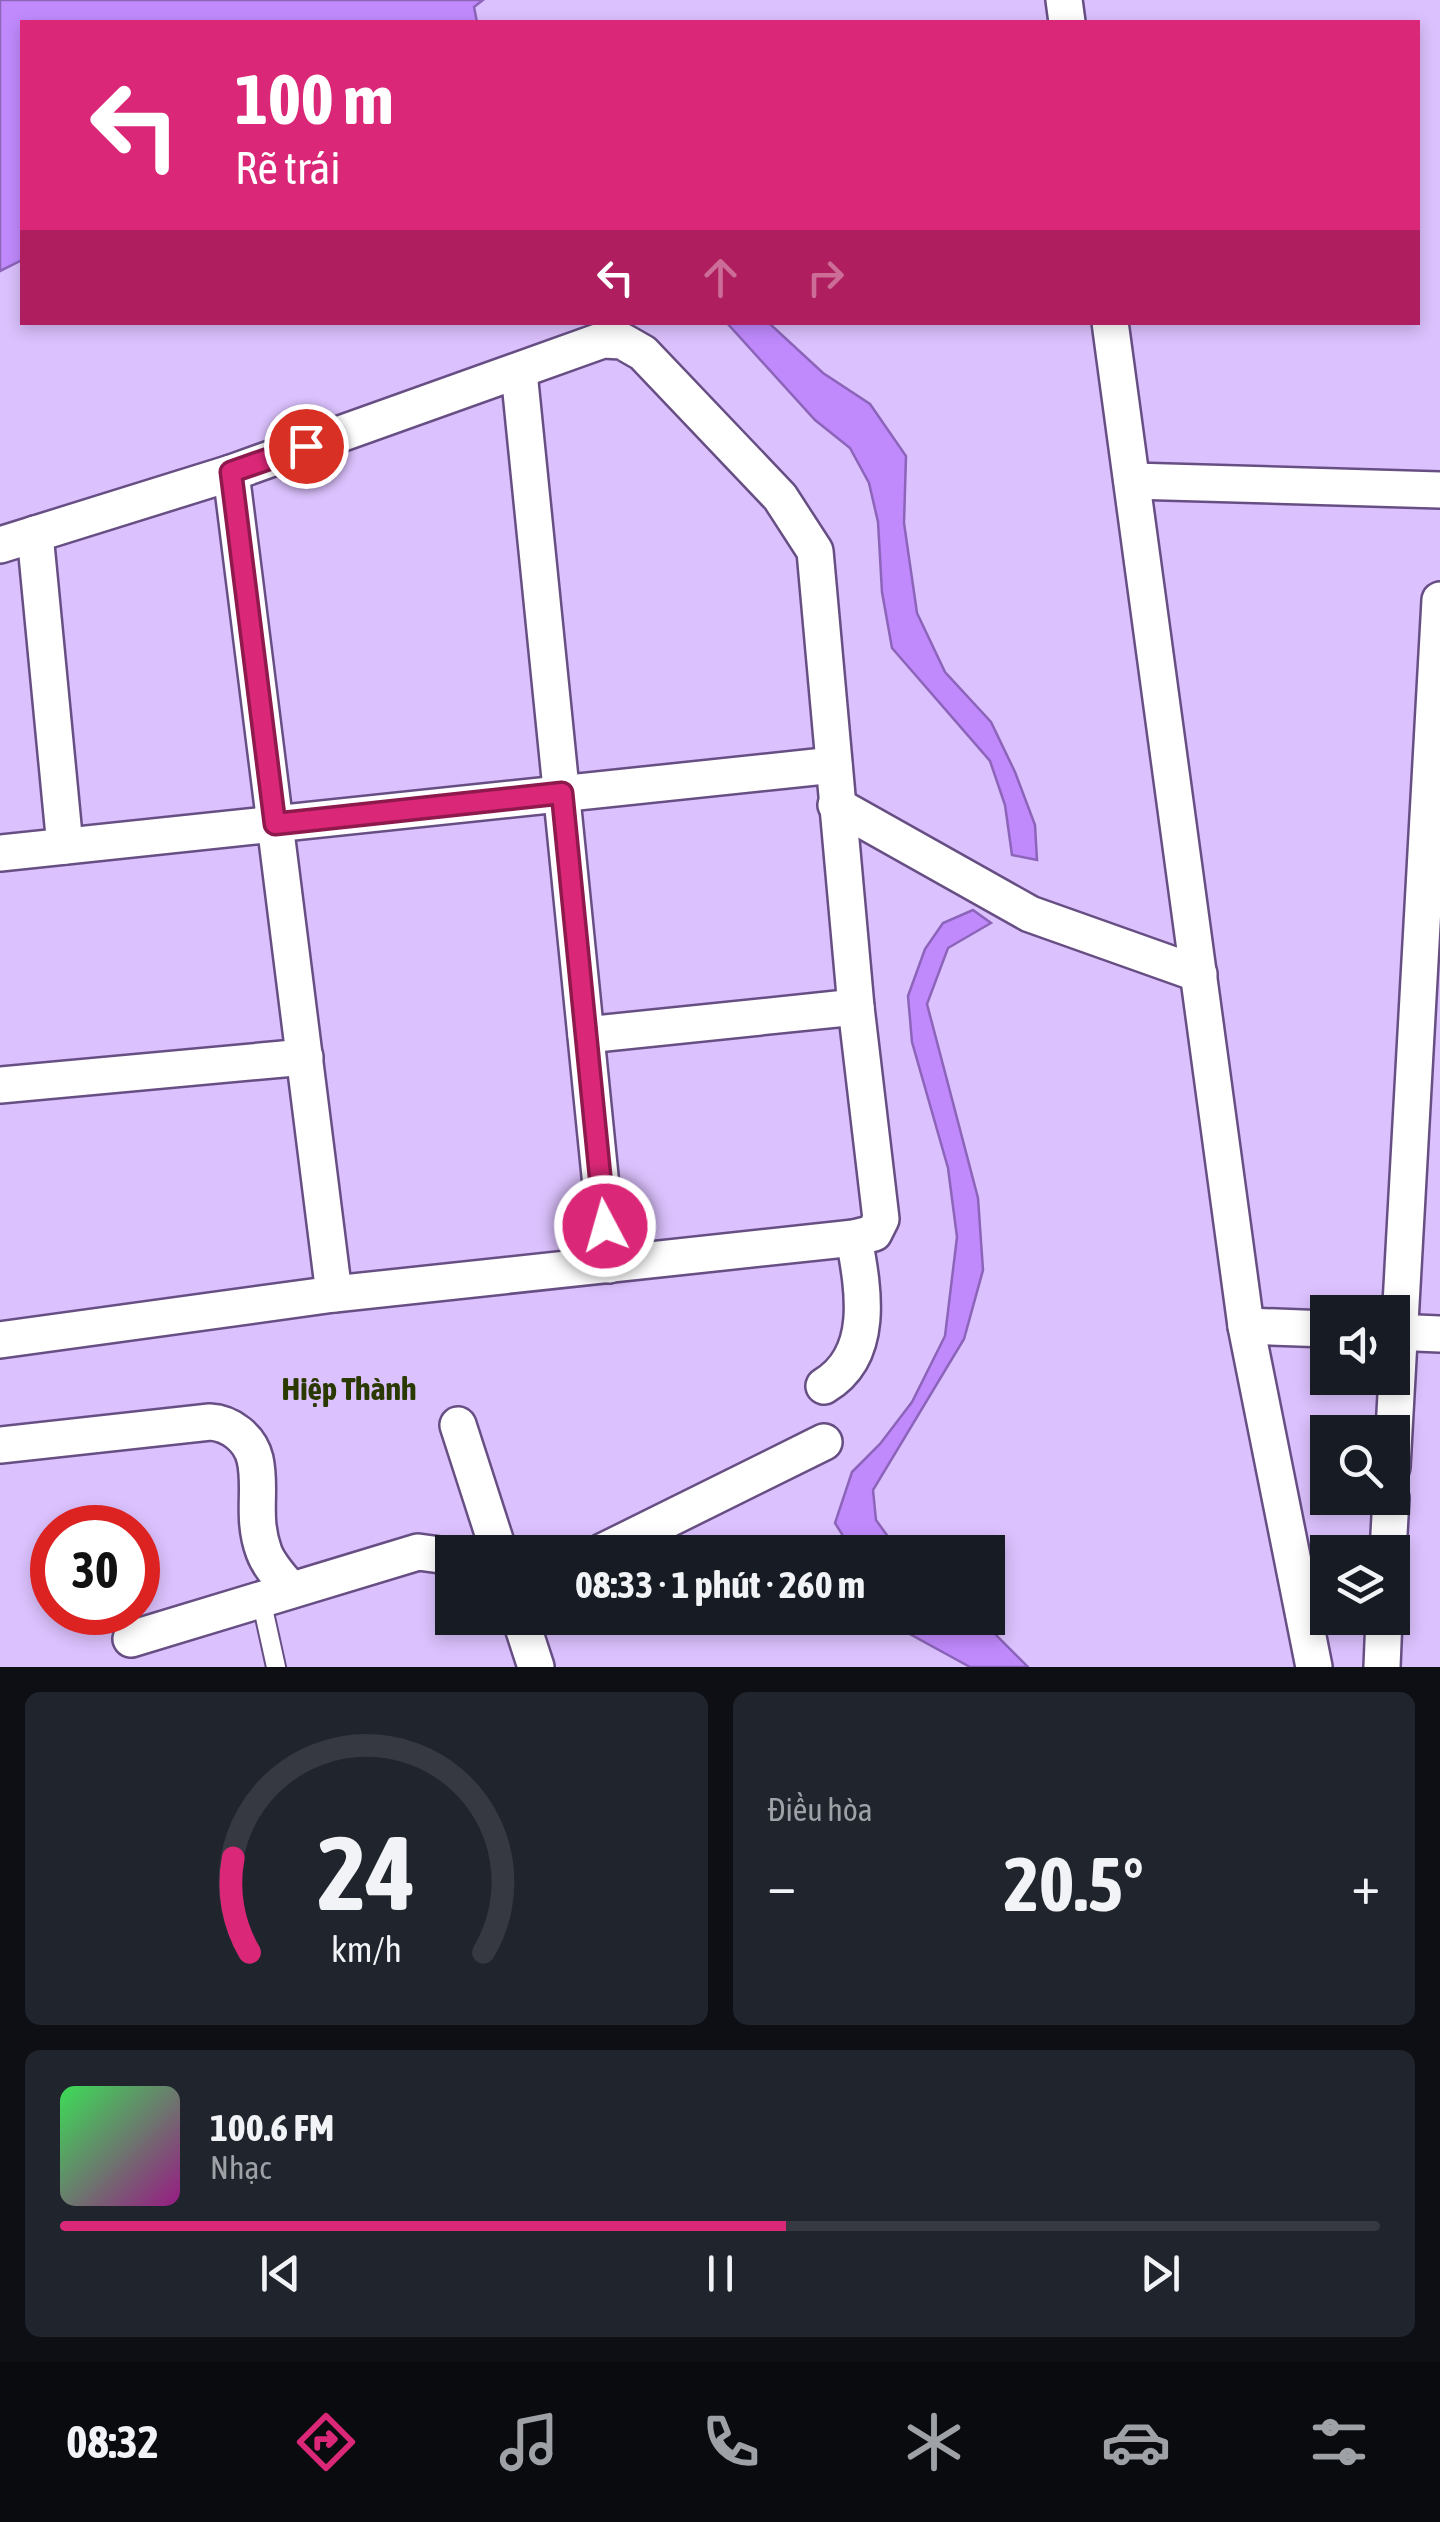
<!DOCTYPE html>
<html lang="vi">
<meta charset="utf-8">
<style>
body{margin:0;font-family:"Asap Condensed",sans-serif;background:#20242c;color:#f1f3f6;height:100vh;display:flex;flex-direction:column;font-size:38px;white-space:nowrap}
*{box-sizing:border-box;margin:0}
p{font-size:32px;color:#9ea1a6}
.icon{flex:none;width:55px;height:55px;fill:none;stroke:currentColor;stroke-width:2;stroke-linecap:round;stroke-linejoin:round}
.map{position:relative;height:1667px;overflow:hidden}
.drawer{display:flex;flex-direction:column;gap:25px;padding:25px;background:#0d0f14;flex:1}
.drawer>*{flex:none}
.top-card{position:absolute;left:20px;top:20px;width:1400px;height:305px;border-radius:0px;box-shadow:0 5px 15px #0003;background:#db2777;color:#fff;overflow:hidden}
.buttons{position:absolute;left:1310px;top:1295px;display:grid;gap:20px}
.buttons a{display:grid;place-items:center;width:100px;height:100px;border-radius:0px;background:#171b24;box-shadow:0 5px 15px #0003;font-size:50px}
.speed{position:absolute;left:30px;top:1505px;display:flex;gap:20px;font-size:50px;font-weight:700;text-align:center}
.speed>*{display:grid;place-content:center;width:130px;height:130px;border-radius:50%;background:#171b24;box-shadow:0 5px 15px #0003;line-height:1}
.speed .limit{border:15px solid #d22;background:#fff;color:#111}
.pin{position:absolute;display:grid;place-items:center;width:85px;height:85px;color:#fff;margin:-42px;border:5px solid #fff;border-radius:50%;box-shadow:0 2px 10px #0007}
.me{position:absolute;width:110px;margin:-55px;rotate:354deg;stroke-linejoin:round;filter:drop-shadow(0 0 8px #0008)}
.turn{display:flex;align-items:center;gap:35px;height:210px;padding:0 50px;font-size:45px}
.turn .icon{width:130px;height:130px;stroke-width:2.5}
.turn b{display:block;font-size:70px;line-height:85px}
.lanes{display:flex;align-items:center;height:95px;padding:0 50px;background:#0003;justify-content:center;gap:50px;direction:ltr}
.lanes .off{opacity:.35}
.big{font-size:75px;font-weight:700;line-height:1.1}
.drawer .card{flex:1;display:flex;flex-direction:column;justify-content:center;gap:15px;min-width:0;padding:0 35px;border-radius:15px;background:#20242c}
.drawer .dial{align-items:center;gap:0}
.dial svg{height:260px;overflow:visible;fill:none;stroke:#363941;stroke-width:7;stroke-linecap:round;text-anchor:middle}
.dial text{fill:#f1f3f6;stroke:none}
.song{display:flex;align-items:center;gap:30px}
.cover{width:120px;height:120px;border-radius:15px;background:linear-gradient(135deg,hsl(130 70% 55%),hsl(310 70% 35%))}
.played{height:10px;border-radius:5px;background:linear-gradient(90deg,#db2777 55%,#363941 55%)}
.keys{display:flex;justify-content:space-around;direction:ltr}
.heat{display:flex;justify-content:space-between;align-items:center;font-size:55px;direction:ltr}
.drawer .tiles{flex:1;display:grid;gap:25px;grid-template-columns:1fr 1fr}
.card:last-child{grid-column:span 2}
.trip{position:absolute;left:435px;top:1535px;width:570px;height:100px;border-radius:0px;background:#171b24;box-shadow:0 5px 15px #0003;font-weight:700;line-height:100px;text-align:center}
.menu{display:flex;height:160px;justify-content:space-around;align-items:center;background:#090b0e;color:#9ea1a6}
.menu .icon{width:70px;height:70px}
.menu .on{color:#db2777}
.menu b{font-size:45px;color:#f1f3f6}
.map>svg:first-child{display:block}
.water{fill:#c08afd;stroke:#8c64ba;stroke-width:2.5}
.lines{fill:none;stroke-linecap:round;stroke-linejoin:round}
.lane-casing{stroke:#674f84;stroke-width:22}
.street-casing{stroke:#674f84;stroke-width:40}
.lane{stroke:#fff;stroke-width:18}
.street{stroke:#fff;stroke-width:35}
.route-casing{stroke:#8e194d;stroke-width:25}
.route{stroke:#db2777;stroke-width:18}
.labels{text-anchor:middle;stroke-width:8;stroke-linejoin:round;paint-order:stroke}
.neighbourhood-label{font-size:32px;font-weight:bold;fill:#2a3900;stroke:#dbc1fd}
</style>
<div class="map">
<svg width="1440" height="1667" viewBox="0 0 1440 1667">
<rect width="100%" height="100%" fill="#dbc1fd"/>
<g class="water">
<path d="M0 0H483L474 7 477 22H22V260L0 271Z"/>
<path d="M727 323H769L823 373 870 404 906 456 904 523 917 613 945 672 991 722 1015 772 1035 825 1037 860 1012 855 1005 805 990 761 892 648 882 592 878 522 869 483 850 448 815 420Z"/>
<path d="M973 910 991 923 948 948 927 1004 978 1198 983 1270 964 1339 873 1490 876 1520 899 1552H853L835 1523 852 1472 880 1444 912 1402 945 1336 957 1237 948 1168 912 1042 908 996 925 949 943 923Z"/>
<path d="M896 1618H979L1028 1667H970L908 1633Z"/>
</g>
<g class="lines">
<g class="lane-casing">
<path id="lane" d="M261 1599 276 1667"/>
</g>
<g class="street-casing">
<g id="street">
<path d="M1064 0 1067 22"/>
<path d="M1110 322 1246 1326 1314 1667"/>
<path d="M519 372 609 1265"/>
<path d="M231 473 334 1294"/>
<path d="M1132 481 1440 490"/>
<path d="M35 534 65 846"/>
<path d="M0 545 231 473 603 340 622 341 643 353 780 497 815 551 856 1007 881 1219 874 1233 854 1238 334 1294 0 1340"/>
<path d="M836 805 1030 914 1199 974"/>
<path d="M0 853 834 765"/>
<path d="M586 1035 856 1007"/>
<path d="M0 1085 305 1057"/>
<path d="M1246 1326 1328 1329"/>
<path d="M1392 1332 1440 1334"/>
<path d="M824 1386C876 1355 863 1288 854 1238"/>
<path d="M458 1425 499 1552"/>
<path d="M0 1445 210 1422C230 1423 250 1438 255 1459 262 1489 251 1517 264 1552 269 1566 282 1579 291 1590"/>
<path d="M1392 1467 1440 600"/>
<path d="M602 1552 824 1442"/>
<path d="M1388 1552 1391 1498"/>
<path d="M520 1618 536 1667"/>
<path d="M131 1639 418 1552 448 1556 452 1560"/>
<path d="M1382 1667 1384 1618"/>
</g>
</g>
<use href="#lane" class="lane"/>
<use href="#street" class="street"/>
</g>
<g class="lines">
<g class="route-casing">
<path id="route" d="M306 446 231 472 275 824 562 793 605 1226"/>
</g>
<use href="#route" class="route"/>
</g>
<g class="labels">
<g class="neighbourhood-label">
<text x="349" y="1400">Hiệp Thành</text>
</g>
</g>
</svg>
<div class="buttons">
<a><svg class="icon" aria-label="sound" viewBox="0 0 24 24"><path d="M4 9h4l5-4v14l-5-4H4zM17 9q2 3 0 6"/></svg></a>
<a><svg class="icon" aria-label="search" viewBox="0 0 24 24"><circle cx="10" cy="10" r="6"/><path d="M15 15l6 6"/></svg></a>
<a><svg class="icon" aria-label="layers" viewBox="0 0 24 24"><path d="M12 4l9 5-9 5-9-5zM3 14l9 5 9-5"/></svg></a>
</div>
<div class="speed"><div class="limit">30</div></div>
<div class="pin" style="left:306px;top:446px;background:#d93025"><svg class="icon" aria-label="arrive" viewBox="0 0 24 24"><path d="M6 21V4h12l-3 4 3 4H6"/></svg></div>
<svg class="me" style="left:605px;top:1226px" viewBox="-20 -20 40 40"><circle r="17" fill="#db2777" stroke="#fff" stroke-width="3"/><path d="M0-11L8 9 0 5-8 9z" fill="#fff"/></svg>
<div class="trip">08:33 · 1 phút · 260 m</div>
<div class="top-card">
<div class="turn"><svg class="icon" aria-label="left" viewBox="0 0 24 24"><path d="M17 20v-9H6M10 6l-5 5 5 5"/></svg><div><b>100 m</b>Rẽ trái</div></div>
<div class="lanes"><svg class="icon" aria-label="left" viewBox="0 0 24 24"><path d="M17 20v-9H6M10 6l-5 5 5 5"/></svg><svg class="icon off" aria-label="ahead" viewBox="0 0 24 24"><path d="M12 20V5M6 11l6-6 6 6"/></svg><svg class="icon off" aria-label="right" viewBox="0 0 24 24"><path d="M7 20v-9h11M14 6l5 5-5 5"/></svg></div>
</div>
</div>
<section class="drawer">
<div class="tiles">
<div class="card dial"><svg viewBox="0 0 100 80">
<path d="M14 69A42 42 0 1 1 86 69"/>
<path d="M14 69A42 42 0 0 1 9 40" stroke="#db2777"/>
<text x="50" y="56" font-size="32" font-weight="700">24</text>
<text x="50" y="72" font-size="11">km/h</text>
</svg></div>
<div class="card"><p>Điều hòa</p>
<div class="heat"><a>−</a><b class="big">20.5°</b><a>+</a></div>
</div>
<div class="card">
<div class="song"><i class="cover"></i><div><b>100.6 FM</b><p>Nhạc</p></div></div>
<div class="played"></div>
<div class="keys"><svg class="icon" aria-label="previous" viewBox="0 0 24 24"><path d="M18 5L8 12l10 7zM5 5v14"/></svg><svg class="icon" aria-label="pause" viewBox="0 0 24 24"><path d="M8 5v14M16 5v14"/></svg><svg class="icon" aria-label="next" viewBox="0 0 24 24"><path d="M6 5l10 7-10 7zM19 5v14"/></svg></div>
</div>
</div>
</section>
<nav class="menu">
<b>08:32</b>
<svg class="icon on" aria-label="directions" viewBox="0 0 24 24"><path d="M12 3l9 9-9 9-9-9zM9 14v-3h6M13 9l2 2-2 2"/></svg>
<svg class="icon" aria-label="music" viewBox="0 0 24 24"><path d="M9 18V5l10-2v13"/><circle cx="6" cy="18" r="3"/><circle cx="16" cy="16" r="3"/></svg>
<svg class="icon" aria-label="phone" viewBox="0 0 24 24"><path d="M5 4h4l2 5-3 2q2 4 5 5l2-3 5 2v4C11 20 4 13 5 4z"/></svg>
<svg class="icon" aria-label="climate" viewBox="0 0 24 24"><path d="M12 3v18M4 7l16 10M4 17L20 7"/></svg>
<svg class="icon" aria-label="car" viewBox="0 0 24 24"><path d="M5 17H2v-5l4-1 3-4h7l3 4 3 1v5h-3M9 17h6M6 11h13"/><circle cx="7" cy="17" r="2"/><circle cx="17" cy="17" r="2"/></svg>
<svg class="icon" aria-label="filters" viewBox="0 0 24 24"><path d="M4 7h16M4 17h16"/><circle cx="9" cy="7" r="2"/><circle cx="15" cy="17" r="2"/></svg>
</nav>
